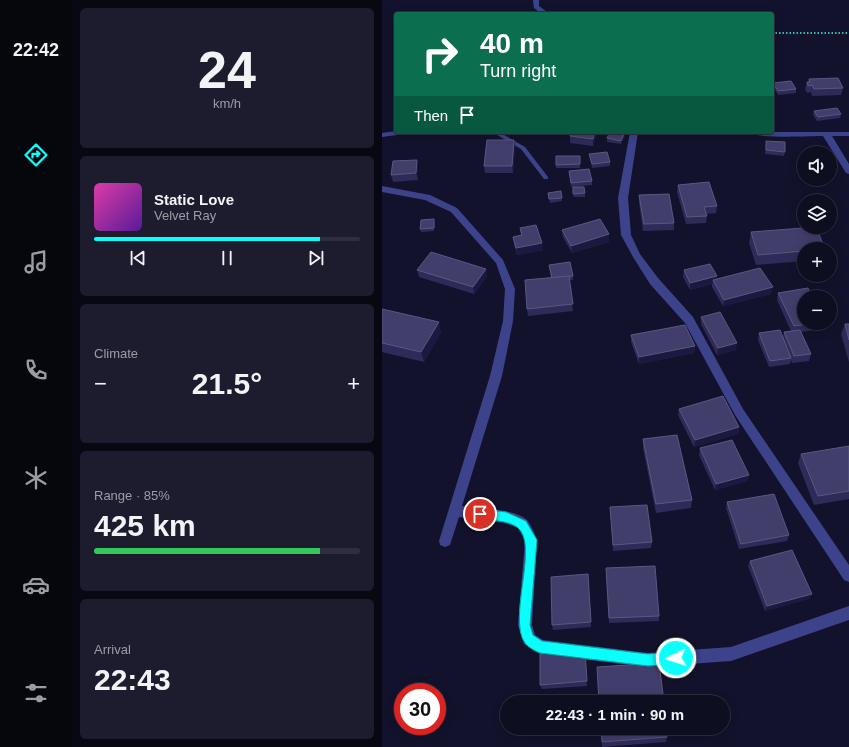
<!DOCTYPE html>
<meta charset="utf-8">
<style>
body{margin:0;font-family:Helvetica,sans-serif;background:#1c1c2e;color:#f1f3f6;height:100vh;display:flex;flex-direction:column;font-size:15px;white-space:nowrap}
*{box-sizing:border-box;margin:0}
p{font-size:13px;color:#9b9ca5}
.icon{flex:none;width:22px;height:22px;fill:none;stroke:currentColor;stroke-width:2;stroke-linecap:round;stroke-linejoin:round}
.map{position:relative;flex:1;overflow:hidden}
.side{display:flex;flex-direction:column;gap:8px;padding:8px;background:#080812;width:310px}
.side>*{flex:none}
.top-card{position:absolute;left:12px;top:12px;width:380px;height:122px;border-radius:4px;box-shadow:0 2px 10px #0003,0 0 0 1px #2e2e3f;background:#0b6e4f;color:#fff;overflow:hidden}
.tools{position:absolute;left:415px;top:146px;display:grid;gap:8px}
.tools a{display:grid;place-items:center;width:40px;height:40px;border-radius:50%;background:#0e0e21;box-shadow:0 2px 10px #0003,0 0 0 1px #2e2e3f;font-size:20px}
.speed{position:absolute;left:12px;top:683px;display:flex;gap:8px;font-size:20px;font-weight:700;text-align:center}
.speed>*{display:grid;place-content:center;width:52px;height:52px;border-radius:50%;background:#0e0e21;box-shadow:0 2px 10px #0003,0 0 0 1px #2e2e3f;line-height:1}
.speed .limit{border:6px solid #d22;background:#fff;color:#111}
.pin{position:absolute;display:grid;place-items:center;width:34px;height:34px;color:#fff;margin:-17px;border:2px solid #fff;border-radius:50%;box-shadow:0 1px 4px #0007}
.me{position:absolute;width:44px;margin:-22px;rotate:266deg;stroke-linejoin:round;filter:drop-shadow(0 0 3px #0008)}
.turn{display:flex;align-items:center;gap:14px;height:84px;padding:0 20px;font-size:18px}
.turn .icon{width:52px;height:52px;stroke-width:2.5}
.turn b{display:block;font-size:28px;line-height:34px}
.then{display:flex;align-items:center;height:38px;padding:0 20px;background:#0003;gap:8px;font-size:15px}
.big{font-size:30px;font-weight:800;line-height:1.1}
.side .widget{flex:1;display:flex;flex-direction:column;justify-content:center;gap:6px;min-width:0;padding:0 14px;border-radius:6px;background:#1c1c2e}
.side .dial{align-items:center;gap:0}
.dial b{font-size:52px;line-height:1}
.song{display:flex;align-items:center;gap:12px}
.cover{width:48px;height:48px;border-radius:6px;background:linear-gradient(135deg,hsl(320 70% 55%),hsl(270 70% 35%))}
.played{height:4px;border-radius:2px;background:linear-gradient(90deg,#0afefb 85%,#2e2e3f 85%)}
.keys{display:flex;justify-content:space-around;direction:ltr}
.heat{display:flex;justify-content:space-between;align-items:center;font-size:22px;direction:ltr}
.charge{height:6px;border-radius:3px;background:linear-gradient(90deg,#34c759 85%,#2e2e3f 0)}
.trip{position:absolute;left:118px;top:695px;width:230px;height:40px;border-radius:20px;background:#0e0e21;box-shadow:0 2px 10px #0003,0 0 0 1px #2e2e3f;font-weight:800;line-height:40px;text-align:center}
main{display:flex;flex:1;min-height:0}
.menu{display:flex;flex-direction:column;width:72px;justify-content:space-around;align-items:center;background:#06060d;color:#9b9ca5}
.menu .icon{width:28px;height:28px}
.menu .current{color:#0afefb}
.menu b{font-size:18px;color:#f1f3f6}
.map>svg:first-child{display:block}
.lines{fill:none;stroke-linecap:round;stroke-linejoin:round}
.path{stroke:#32bea6;stroke-width:2;stroke-dasharray:1.5 2;stroke-linecap:butt}
.service{fill:#3d438b;fill-rule:evenodd}
.minor{fill:#3d438b;fill-rule:evenodd}
.wall{fill:#2f2b59}
.shaded-wall{fill:#1c1940}
.building{fill:#423e6b;stroke:#5a5782}
.route{fill:#0afefb;stroke:#06a5a3}
</style>
<main>
<nav class="menu">
<b>22:42</b>
<svg class="icon current" aria-label="directions" viewBox="0 0 24 24"><path d="M12 3l9 9-9 9-9-9zM9 14v-3h6M13 9l2 2-2 2"/></svg>
<svg class="icon" aria-label="music" viewBox="0 0 24 24"><path d="M9 18V5l10-2v13"/><circle cx="6" cy="18" r="3"/><circle cx="16" cy="16" r="3"/></svg>
<svg class="icon" aria-label="phone" viewBox="0 0 24 24"><path d="M5 4h4l2 5-3 2q2 4 5 5l2-3 5 2v4C11 20 4 13 5 4z"/></svg>
<svg class="icon" aria-label="climate" viewBox="0 0 24 24"><path d="M12 3v18M4 7l16 10M4 17L20 7"/></svg>
<svg class="icon" aria-label="car" viewBox="0 0 24 24"><path d="M5 17H2v-5l4-1 3-4h7l3 4 3 1v5h-3M9 17h6M6 11h13"/><circle cx="7" cy="17" r="2"/><circle cx="17" cy="17" r="2"/></svg>
<svg class="icon" aria-label="filters" viewBox="0 0 24 24"><path d="M4 7h16M4 17h16"/><circle cx="9" cy="7" r="2"/><circle cx="15" cy="17" r="2"/></svg>
</nav>
<section class="side">
<div class="widget dial"><b>24</b><p>km/h</p></div>
<div class="widget">
<div class="song"><i class="cover"></i><div><b>Static Love</b><p>Velvet Ray</p></div></div>
<div class="played"></div>
<div class="keys"><svg class="icon" aria-label="previous" viewBox="0 0 24 24"><path d="M18 5L8 12l10 7zM5 5v14"/></svg><svg class="icon" aria-label="pause" viewBox="0 0 24 24"><path d="M8 5v14M16 5v14"/></svg><svg class="icon" aria-label="next" viewBox="0 0 24 24"><path d="M6 5l10 7-10 7zM19 5v14"/></svg></div>
</div>
<div class="widget"><p>Climate</p>
<div class="heat"><a>−</a><b class="big">21.5°</b><a>+</a></div>
</div>
<div class="widget"><p>Range · 85%</p><b class="big">425 km</b><div class="charge"></div></div>
<div class="widget"><p>Arrival</p><b class="big">22:43</b></div>
</section>
<div class="map">
<svg width="467" height="747" viewBox="0 0 467 747">
<rect width="100%" height="100%" fill="#13122c"/>
<g class="lines">
<path class="path" d="M390 33H467"/>
<path class="service" d="M110 132H117L143 147 166 177V179H162L139 149Z"/>
<g class="minor">
<path d="M151 0H157V6L168 14H160L152 8Z"/>
<path d="M14 131V132H26L22 134 0 137V133Z"/>
<path d="M248 132H256L246 198 249 235 258 254 276 278 311 317 361 409 467 565V582L462 580 353 415 303 323 268 284 251 257 239 235 236 198Z"/>
<path d="M366 132H467V136H450L467 164V174L464 173 441 136C428 136 374 139 366 132Z"/>
<path d="M0 186 48 195 75 208 121 260 133 289 131 321 120 376 80 506C96 508 134 509 145 520 149 525 153 534 155 540L150 625 153 635 161 640 266 653 349 647 467 606V620L349 661 266 667 158 654 142 644 136 625 143 541 136 528 123 523 77 517 68 545 63 547 58 545 57 541 108 376 121 321 123 289 114 263 69 212 43 200 0 192Z"/>
</g>
</g>
<g class="wall">
<path d="M427 79 461 88 459 95 430 96 429 92 425 93 423 89 425 82H426Z"/>
<path d="M391 83 414 89V93L396 95 391 86Z"/>
<path d="M432 111 459 114 458 118 435 121 431 115Z"/>
<path d="M189 132H215L211 146 188 143V136Z"/>
<path d="M243 136 239 144 225 142V138Z"/>
<path d="M132 140 133 147 131 173H103L102 166Z"/>
<path d="M384 141 403 152 402 156 383 154Z"/>
<path d="M207 154 228 162V166L210 168 208 157Z"/>
<path d="M198 156V168H174V165Z"/>
<path d="M36 167V180L11 182 9 175Z"/>
<path d="M187 171 210 181V185L189 187Z"/>
<path d="M296 185 335 206 334 213 324 214 325 216 324 223 304 224 295 192Z"/>
<path d="M166 193 180 198V201L168 203Z"/>
<path d="M203 193V197H192L191 194Z"/>
<path d="M257 195 292 223V230L261 231 257 203Z"/>
<path d="M53 223 52 231 39 232 38 229Z"/>
<path d="M138 228 161 250 135 255 132 244 131 237 139 236Z"/>
<path d="M180 230 227 242 190 253 181 237Z"/>
<path d="M369 232 422 249V261L374 265 367 243Z"/>
<path d="M167 265 191 276V280H187L191 311 146 316 145 309 169 278Z"/>
<path d="M104 269 105 276 92 294 37 277 35 270Z"/>
<path d="M302 270 335 276V279L389 294 341 306 330 287V284L308 290 301 277Z"/>
<path d="M396 293 422 323H442L440 329 419 332 429 354 427 361 410 363 409 360 408 364 387 367 376 340 377 333 401 337 402 332 409 331 395 300Z"/>
<path d="M0 309 59 332 42 362 0 352Z"/>
<path d="M319 317 354 350 335 355 319 324Z"/>
<path d="M463 324H467V362L459 334Z"/>
<path d="M249 335 313 346 312 353 257 364 249 342Z"/>
<path d="M297 409 357 427 356 434 312 447 296 415Z"/>
<path d="M261 439 310 500 309 508 274 513 261 448Z"/>
<path d="M467 446V499L432 505 416 463 419 454Z"/>
<path d="M318 448 367 475 365 481 333 490 317 455Z"/>
<path d="M345 502 407 535 405 541 357 549 344 508Z"/>
<path d="M228 507 270 542 269 548 231 551Z"/>
<path d="M368 561 427 599 383 611 366 566Z"/>
<path d="M224 568 277 616V621L227 623Z"/>
<path d="M206 574 209 627 171 630 170 625Z"/>
<path d="M203 651 205 686 160 689 158 685Z"/>
<path d="M219 728 285 737 284 742 220 747Z"/>
</g>
<g class="shaded-wall">
<path d="M213 132H215L211 146V139Z"/>
<path d="M243 132V136L239 144V141Z"/>
<path d="M132 140 133 147 131 173 130 166Z"/>
<path d="M35 160 36 167V180L34 173Z"/>
<path d="M52 219 53 223 52 231Z"/>
<path d="M227 234V242L190 253 189 246Z"/>
<path d="M160 243 161 250 135 255 134 248Z"/>
<path d="M104 269 105 276 92 294 91 287Z"/>
<path d="M335 276 334 283 331 280 330 284 308 290V283Z"/>
<path d="M391 287 389 294 341 306 342 300Z"/>
<path d="M57 322 59 332 42 362 39 352Z"/>
<path d="M355 343 354 350 335 355 336 348Z"/>
<path d="M313 346 312 353 257 364V357Z"/>
<path d="M357 427 356 434 312 447 313 440Z"/>
<path d="M367 475 365 481 333 490 334 484Z"/>
<path d="M430 594 427 599 383 611 385 606Z"/>
</g>
<g class="building">
<path d="M456 78 461 88 432 89 430 85 426 86 425 82H428L427 79Z"/>
<path d="M409 81 414 89 396 91 391 83Z"/>
<path d="M455 108 459 114 436 117 432 111Z"/>
<path d="M189 132H213L211 139 188 136Z"/>
<path d="M228 132H243L239 141 225 138Z"/>
<path d="M105 140H132L130 166H102Z"/>
<path d="M384 141 403 142V152L384 150Z"/>
<path d="M225 152 228 162 210 164 207 154Z"/>
<path d="M174 156H198V164L174 165Z"/>
<path d="M35 160 34 173 9 175 11 161Z"/>
<path d="M207 169 210 181 189 183 187 171Z"/>
<path d="M327 182 335 206 322 207 325 216 305 217 296 185Z"/>
<path d="M191 187H202L203 193 191 194Z"/>
<path d="M179 191 180 198 167 199 166 193Z"/>
<path d="M287 194 292 223 262 224 257 195Z"/>
<path d="M52 219V228L38 229 39 220Z"/>
<path d="M218 219 227 234 189 246 180 230Z"/>
<path d="M154 225 160 243 134 248 131 237 140 235 138 228Z"/>
<path d="M434 227 443 249H422V251L376 255 369 232Z"/>
<path d="M49 252 104 269 91 287 35 270Z"/>
<path d="M188 262 191 276 170 278 167 265Z"/>
<path d="M328 264 335 276 308 283 302 270Z"/>
<path d="M378 268 391 287 342 300 331 280Z"/>
<path d="M187 276 191 304 145 309 143 280Z"/>
<path d="M426 288 430 297H422V323H434L412 326 396 293Z"/>
<path d="M0 309 57 322 39 352 0 343Z"/>
<path d="M338 312 355 343 336 348 319 317Z"/>
<path d="M463 324H467V340Z"/>
<path d="M303 325 313 346 257 357 249 335Z"/>
<path d="M398 330 409 358 388 361 377 333Z"/>
<path d="M418 330 429 354 412 356 402 332Z"/>
<path d="M341 396 357 427 313 440 297 409Z"/>
<path d="M295 435 310 500 274 504 261 439Z"/>
<path d="M350 440 367 475 334 484 318 448Z"/>
<path d="M467 446V491L436 496 419 454Z"/>
<path d="M392 494 407 535 359 544 345 502Z"/>
<path d="M265 505 270 542 231 545 228 507Z"/>
<path d="M410 550 430 594 385 606 368 561Z"/>
<path d="M273 566 277 616 227 618 224 568Z"/>
<path d="M206 574 209 622 170 625 169 577Z"/>
<path d="M203 651 205 681 158 685V654Z"/>
<path d="M277 663 282 702H217L215 667Z"/>
<path d="M219 728H284L285 737 220 742Z"/>
</g>
<path class="route" d="M98 509 124 512 144 521 155 540 148 625 151 635 160 641 266 654 294 652 298 654 300 658 298 662 294 664 266 666 158 653C153 651 146 647 143 643 125 618 158 543 135 527 123 519 108 522 94 517L93 514 94 510Z"/>
</svg>
<div class="tools">
<a><svg class="icon" aria-label="sound" viewBox="0 0 24 24"><path d="M4 9h4l5-4v14l-5-4H4zM17 9q2 3 0 6"/></svg></a>
<a><svg class="icon" aria-label="layers" viewBox="0 0 24 24"><path d="M12 4l9 5-9 5-9-5zM3 14l9 5 9-5"/></svg></a>
<a>+</a>
<a>−</a>
</div>
<div class="speed"><div class="limit">30</div></div>
<div class="pin" style="left:98px;top:514px;background:#d93025"><svg class="icon" aria-label="arrive" viewBox="0 0 24 24"><path d="M6 21V4h12l-3 4 3 4H6"/></svg></div>
<svg class="me" style="left:294px;top:658px" viewBox="-20 -20 40 40"><circle r="17" fill="#0afefb" stroke="#fff" stroke-width="3"/><path d="M0-11L8 9 0 5-8 9z" fill="#fff"/></svg>
<div class="trip">22:43 · 1 min · 90 m</div>
<div class="top-card">
<div class="turn"><svg class="icon" aria-label="right" viewBox="0 0 24 24"><path d="M7 20v-9h11M14 6l5 5-5 5"/></svg><div><b>40 m</b>Turn right</div></div>
<div class="then">Then<svg class="icon" aria-label="arrive" viewBox="0 0 24 24"><path d="M6 21V4h12l-3 4 3 4H6"/></svg></div>
</div>
</div>
</main>
